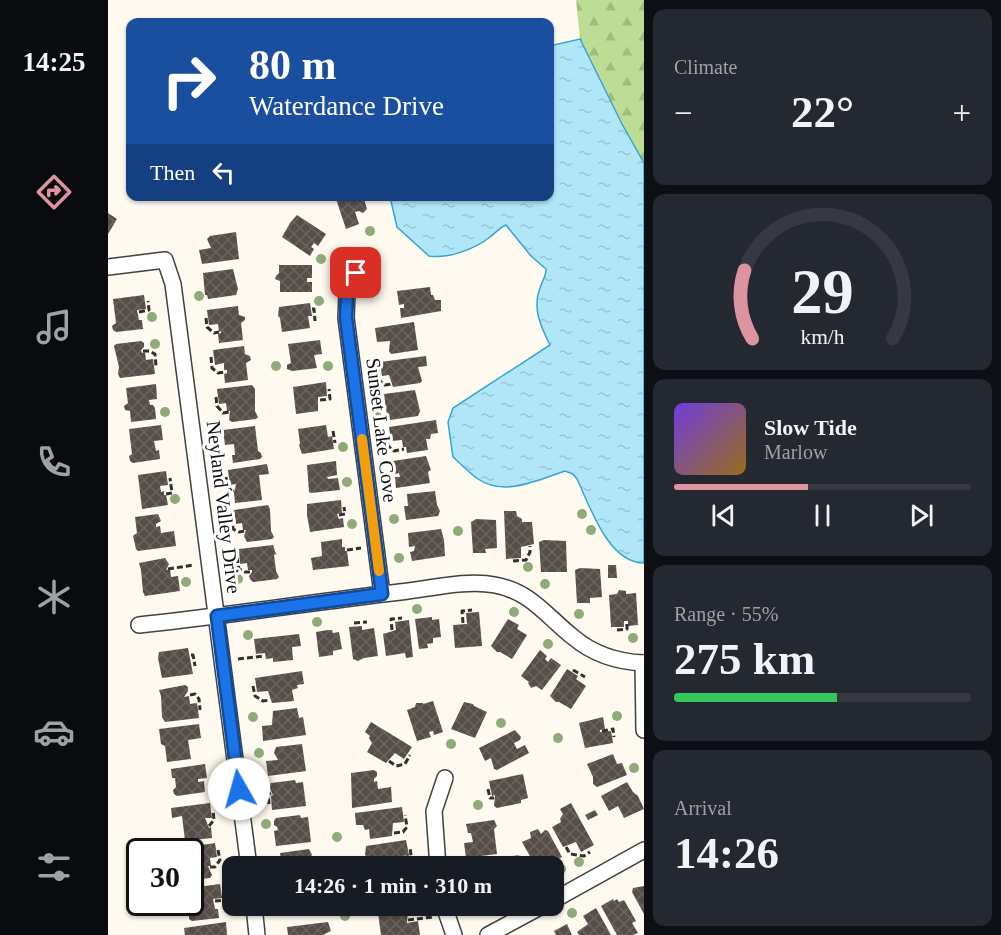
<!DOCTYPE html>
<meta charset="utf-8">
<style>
body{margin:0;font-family:"Times New Roman",serif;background:#242831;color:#f1f3f6;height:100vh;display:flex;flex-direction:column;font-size:22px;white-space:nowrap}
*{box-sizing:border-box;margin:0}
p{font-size:20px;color:#9ea1a6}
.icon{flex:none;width:33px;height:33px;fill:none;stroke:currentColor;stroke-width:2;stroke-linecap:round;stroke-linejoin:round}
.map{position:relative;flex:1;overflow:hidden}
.panel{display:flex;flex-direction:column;gap:9px;padding:9px;background:#0d0f14;width:357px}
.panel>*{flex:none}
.top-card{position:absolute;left:18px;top:18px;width:428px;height:183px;border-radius:12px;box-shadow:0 2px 4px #0004;background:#1a4fa0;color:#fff;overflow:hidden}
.speed{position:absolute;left:18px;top:838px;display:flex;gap:12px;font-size:30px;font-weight:700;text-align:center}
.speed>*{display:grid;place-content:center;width:78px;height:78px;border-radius:50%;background:#171b24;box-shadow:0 2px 4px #0004;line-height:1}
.speed .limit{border:3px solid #111;border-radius:9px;background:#fff;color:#111}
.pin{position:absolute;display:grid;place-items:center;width:51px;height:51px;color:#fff;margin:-26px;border-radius:12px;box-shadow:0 3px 9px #0006}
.me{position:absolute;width:66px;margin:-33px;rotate:353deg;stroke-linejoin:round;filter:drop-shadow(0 0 4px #0008)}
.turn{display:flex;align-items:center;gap:21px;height:126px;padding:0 24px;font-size:27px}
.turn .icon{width:78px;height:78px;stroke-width:2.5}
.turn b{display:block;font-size:42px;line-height:51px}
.then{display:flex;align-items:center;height:57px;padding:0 24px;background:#0003;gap:12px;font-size:22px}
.big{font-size:45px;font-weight:800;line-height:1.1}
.panel .widget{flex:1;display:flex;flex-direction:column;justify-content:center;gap:9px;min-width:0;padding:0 21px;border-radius:12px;background:#242831}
.panel .dial{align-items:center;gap:0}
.dial svg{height:156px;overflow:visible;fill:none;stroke:#363941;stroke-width:7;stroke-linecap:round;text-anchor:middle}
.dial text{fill:#f1f3f6;stroke:none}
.song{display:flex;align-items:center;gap:18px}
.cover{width:72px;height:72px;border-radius:9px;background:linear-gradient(135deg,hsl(260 70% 55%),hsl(40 70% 35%))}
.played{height:6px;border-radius:3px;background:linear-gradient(90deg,#de93a0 45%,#363941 45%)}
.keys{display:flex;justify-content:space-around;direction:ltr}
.heat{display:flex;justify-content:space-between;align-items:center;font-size:33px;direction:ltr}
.charge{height:9px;border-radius:4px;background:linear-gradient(90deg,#34c759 55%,#363941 0)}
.trip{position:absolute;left:114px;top:856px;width:342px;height:60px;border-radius:12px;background:#171b24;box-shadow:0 2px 4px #0004;font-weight:800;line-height:60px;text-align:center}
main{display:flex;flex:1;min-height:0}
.tab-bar{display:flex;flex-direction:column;width:108px;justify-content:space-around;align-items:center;background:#090b0e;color:#9ea1a6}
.tab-bar .icon{width:42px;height:42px}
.tab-bar .on{color:#de93a0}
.tab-bar b{font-size:27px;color:#f1f3f6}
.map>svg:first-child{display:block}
.forest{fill:url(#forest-firs)}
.water{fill:url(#water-ripples);stroke:#34a6d4;stroke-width:1.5}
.building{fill:url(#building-cross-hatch)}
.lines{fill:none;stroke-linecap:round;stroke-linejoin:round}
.minor-casing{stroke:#414141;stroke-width:18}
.path{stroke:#303030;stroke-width:3;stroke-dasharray:6 3;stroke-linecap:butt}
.minor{stroke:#fff;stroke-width:15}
.tree{fill:#8fab7a}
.route-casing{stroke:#114b97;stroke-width:15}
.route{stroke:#1a73e8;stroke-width:10}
.slow{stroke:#f59e0b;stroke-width:10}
.labels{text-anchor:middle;stroke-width:6;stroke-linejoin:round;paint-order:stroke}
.street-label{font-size:20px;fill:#0e0e0e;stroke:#fff}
</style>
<main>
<nav class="tab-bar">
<b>14:25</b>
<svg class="icon on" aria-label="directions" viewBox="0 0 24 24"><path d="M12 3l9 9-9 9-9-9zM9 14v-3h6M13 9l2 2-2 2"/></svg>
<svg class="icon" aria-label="music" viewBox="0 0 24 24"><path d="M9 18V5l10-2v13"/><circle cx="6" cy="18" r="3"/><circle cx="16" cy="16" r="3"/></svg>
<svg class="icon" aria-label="phone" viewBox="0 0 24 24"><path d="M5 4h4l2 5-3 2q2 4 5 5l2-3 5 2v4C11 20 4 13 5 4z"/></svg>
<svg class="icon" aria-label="climate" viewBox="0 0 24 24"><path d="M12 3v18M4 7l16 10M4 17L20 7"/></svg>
<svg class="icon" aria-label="car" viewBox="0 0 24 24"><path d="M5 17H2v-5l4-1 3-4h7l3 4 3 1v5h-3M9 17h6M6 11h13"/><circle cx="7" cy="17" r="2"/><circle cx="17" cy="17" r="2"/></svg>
<svg class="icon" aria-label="filters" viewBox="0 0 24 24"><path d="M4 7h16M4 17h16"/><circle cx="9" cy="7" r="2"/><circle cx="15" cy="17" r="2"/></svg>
</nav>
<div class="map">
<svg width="536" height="935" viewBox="0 0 536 935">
<defs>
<pattern id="forest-firs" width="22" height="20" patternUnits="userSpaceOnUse" patternTransform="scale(1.5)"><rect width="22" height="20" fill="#bddd95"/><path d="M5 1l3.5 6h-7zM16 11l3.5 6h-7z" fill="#a1bc7f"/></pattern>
<pattern id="water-ripples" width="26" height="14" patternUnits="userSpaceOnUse" patternTransform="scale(1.5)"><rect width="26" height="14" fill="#b1e6f9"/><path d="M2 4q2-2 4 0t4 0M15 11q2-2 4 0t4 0" fill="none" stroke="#97c4d4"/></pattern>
<pattern id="building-cross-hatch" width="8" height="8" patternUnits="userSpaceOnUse" patternTransform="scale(1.5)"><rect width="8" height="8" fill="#574e4a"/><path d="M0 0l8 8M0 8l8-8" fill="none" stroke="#6a6360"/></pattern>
</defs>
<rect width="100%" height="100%" fill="#fffaef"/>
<path class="forest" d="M468 0H536V163L514 124 472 39Z"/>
<path class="water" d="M472 39 514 124 536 163V563C500 563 482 506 469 479L465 474 457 471C430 480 396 497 370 479 361 473 353 464 345 457L340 422 345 408 442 345C433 327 424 308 432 288 434 281 438 277 438 269L423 256 398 225C390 228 388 233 382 237 367 249 340 259 321 256L289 227 282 197 441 196V46Z"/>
<g class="building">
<path d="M227 196H255L259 209 255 213 251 211 247 212 251 224 238 229Z"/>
<path d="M0 213 9 219 0 234Z"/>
<path d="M189 215 218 234 210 246 206 243 203 247 206 249 202 256 174 237 182 223Z"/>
<path d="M128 232 131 259 94 264 91 250 103 248 99 239 102 236Z"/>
<path d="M171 265H204V278H199V282H204V292H172V281L167 279 168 276 171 273Z"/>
<path d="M125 269 130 289 128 295 100 299 99 295H97L95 273Z"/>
<path d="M322 287 323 295H325L327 300H333V311L293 318 292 308H296V304L291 305 289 291Z"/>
<path d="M36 295 38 309 29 310 31 320H34L35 329 8 332 5 330 4 326 8 323 5 299Z"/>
<path d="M202 303 204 316H200L202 328 174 332 172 318 170 316 171 307Z"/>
<path d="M130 306 131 315 137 317V320L133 323 135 340 111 343 110 334 113 333V331L111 332 110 324 101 325 99 310Z"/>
<path d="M306 322 310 350 283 354 281 351 282 341 269 342 267 328Z"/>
<path d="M212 340 214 354 206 355 209 368 184 371 179 369V365L183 363 180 344Z"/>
<path d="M33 341 36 343V347L33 350 34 353 37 352 38 360 45 359 47 374 12 378 10 374 11 367 6 346 8 344Z"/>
<path d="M136 346 137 354 142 356 143 360 138 363 140 380 117 383 116 374 119 373V370H116V363L107 365 105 350Z"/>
<path d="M318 356 319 366 310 367 314 381 312 383 285 387 281 375 274 376 272 362Z"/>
<path d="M218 382 219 396 210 397V411L188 414 185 387Z"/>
<path d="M48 384 49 399 41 400 42 405H45L47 408 48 419 23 422 22 411 17 410 16 406 20 403 18 388Z"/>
<path d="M144 385 147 389V411L150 417 148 419 124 422 121 420 122 411H119L118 403 111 404 109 389Z"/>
<path d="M307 390 312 411 310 416 282 420 281 416H279L276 394Z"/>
<path d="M328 420 330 433 323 434 322 439H318L320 450 299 453 298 447H295L294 440 283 441 281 427Z"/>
<path d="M53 425 55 440 46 441 48 451 51 450 52 459 25 463 22 461 21 456 24 454 21 429Z"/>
<path d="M218 425 220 437 224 436 226 449 194 454 191 445 192 443 190 429Z"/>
<path d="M147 426 150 451 153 453 154 457 152 459 125 463 124 455H127L126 444 117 445 115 430Z"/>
<path d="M318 456 323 470 320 472 322 483 288 488 287 477H292L291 473 287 474 285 461Z"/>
<path d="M228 461 229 475 219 477 220 479 230 478 232 490 203 493 201 492 199 465Z"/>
<path d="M159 464 161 474 151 475 154 500 127 503 126 493 128 484 122 485 120 470Z"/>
<path d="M58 471 60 485 52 486 53 492 56 491V495H58L60 505 34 509 30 475Z"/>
<path d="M327 491 329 505 332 511 330 516 298 520 296 506H300L299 494Z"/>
<path d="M233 500 234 513 229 514 231 519 235 518 236 527 202 532 199 515V504Z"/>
<path d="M160 505 162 509 163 531 166 537 164 539 139 542 136 536 138 530H135L134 523 128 524 126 510Z"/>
<path d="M396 511H408L409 516 414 519V522H424L426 544 413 547V558L398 559Z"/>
<path d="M50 514 53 521 48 524V527L52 526 53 533 66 531 68 546 30 551 28 549 25 536 29 533 27 517Z"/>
<path d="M368 519 388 520 389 548 377 549 378 553H365L363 522Z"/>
<path d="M333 529 336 540 337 556 304 561 302 552 306 551 307 546 301 547 300 533Z"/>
<path d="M234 539V547H237V551H239L241 566 205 570 203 558 214 556 213 542Z"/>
<path d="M436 540 458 541 459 572H433L431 542Z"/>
<path d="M165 545 168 554 166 555 168 571 171 577 169 579 145 582 142 579 141 576 144 572V570H140L139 563 132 564 131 549Z"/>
<path d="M57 558 61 564 58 570 62 569 63 577 70 576 72 591 37 596 35 592 33 570 31 563Z"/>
<path d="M500 565H508L509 578H500Z"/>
<path d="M472 568 492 569 494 597 482 598V603H469L467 570Z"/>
<path d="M511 590 518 591V594L528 593 530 625 520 626V621H516V627H503L501 595 509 594Z"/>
<path d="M371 612 374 646 347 648 345 625 359 624 358 613Z"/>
<path d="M324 617V620L331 619 333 637 325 638V643L319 644 320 648 311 649 307 619Z"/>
<path d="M400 619 411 625 409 629 419 635 404 659 392 652H389L383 646Z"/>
<path d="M301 620 305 657 298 658 297 653 278 656 275 634 288 630 287 622Z"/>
<path d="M254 626V630L266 628 270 656 256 658 250 661 245 659 241 627Z"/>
<path d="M220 630H224L225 633 231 632 234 649 225 651V655L211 657 208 632Z"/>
<path d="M191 634 193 646 184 647 185 660 165 662V658L158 659 157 653 148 654 146 639Z"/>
<path d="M80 648 85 674 54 678 50 658 51 652Z"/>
<path d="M432 650 439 656 437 659 440 662 443 658 453 665 434 690 428 686 423 688 420 683 421 682 413 676Z"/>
<path d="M459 669 470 676 468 679 478 686 463 709 451 702H448L442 696Z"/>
<path d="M194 671 196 684 189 685 190 688 184 690 186 701 164 703 160 691 149 692 147 678Z"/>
<path d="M77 685 80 687V691L76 697 81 696 82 704 89 703 91 718 57 722 54 717 53 696 51 690Z"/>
<path d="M325 701 335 732 326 735 325 731 321 732 323 737 309 741 299 710 307 707 308 703H315V704Z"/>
<path d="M356 702 365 704 366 706 379 712 367 738 343 729Z"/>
<path d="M189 708 191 718 195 717 198 735 155 741 154 726 164 725 165 711Z"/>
<path d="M495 717 497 729 492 730V732L503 731 505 743 477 748 471 723Z"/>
<path d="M263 722 304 747 296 759 287 753 278 763 259 752 264 743 261 738 262 736 257 732Z"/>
<path d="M91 724 93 738 80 740 83 759 59 762 57 746 53 744 51 729Z"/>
<path d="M407 730 413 737 412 740 406 743 409 749 417 745 421 753 389 770 386 769 383 758 377 761 371 748Z"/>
<path d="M194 744 198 771 160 776 158 761 170 760 166 753 168 747Z"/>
<path d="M505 754 509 764 514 763 519 775 489 787 485 784V777L479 764Z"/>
<path d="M97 764 99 778 90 779V782L96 781 97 792 69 796 66 794 65 790 68 787 67 778H64L63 769Z"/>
<path d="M266 770 269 772V776L266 779V782L269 781 270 789 283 787 284 802 244 808 243 773Z"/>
<path d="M415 774 420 798 413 800V803L389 808 386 806 387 795 384 796 381 781Z"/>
<path d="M187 780 188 783 195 782 198 806 164 810 163 796 165 795 161 786 163 783Z"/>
<path d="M519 782 525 792 530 796 536 809 516 818 510 806 501 811 493 796Z"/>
<path d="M102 803 104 818H97L101 828 103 827 104 838 77 841 74 816 64 818 63 808Z"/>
<path d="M463 803 486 845 473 852 468 842 455 847 444 827 453 822 452 819 455 814 452 809Z"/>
<path d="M294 807 296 822 285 823 284 836 262 839 261 829 257 830 255 825H248L247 813Z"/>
<path d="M487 810 490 815 480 820 477 815Z"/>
<path d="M192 815 193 818 200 817 203 842 168 846 166 831 170 830 169 827 166 825V821L168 818Z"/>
<path d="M386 820 389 826 386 829 389 854 358 858 356 843 365 842 363 833H360L358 824Z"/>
<path d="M430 829 433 834 437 830 440 831 454 857 444 862 441 857 439 858 444 867H428L414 842 423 838 422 832Z"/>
<path d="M298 840 301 855 294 856 297 862 296 867H259L258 863 267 862 266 856 260 857 257 855 258 846Z"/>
<path d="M107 843 109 857 102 858 103 866H100L104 875 102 878 82 880V852H72L73 848Z"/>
<path d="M201 849 204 855 201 858 203 867H180V864L174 865 172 853Z"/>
<path d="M392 861 395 867H363V866Z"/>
<path d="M112 884 114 898 105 899 107 909H110L111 918 84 921 81 919V915L84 913 82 888Z"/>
<path d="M536 886V914L524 892 525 888Z"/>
<path d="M505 899 506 901 509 899 511 902 516 900 528 921 524 923 530 933 525 935H509L493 906Z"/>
<path d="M189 906H216L217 913 190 916 186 910Z"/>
<path d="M488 908 503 935H471L469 932 480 924 475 916Z"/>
<path d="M297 909 300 911 299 923 310 921 312 935H273L270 913Z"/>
<path d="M118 922 119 935H77L76 928Z"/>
<path d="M220 922 223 931 215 935H180L179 927Z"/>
<path d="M459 924 464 935H448L446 931Z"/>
</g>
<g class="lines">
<g class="minor-casing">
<g id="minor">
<path d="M0 267 57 260 65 284 141 867"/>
<path d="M247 273 239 294 238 318 274 594"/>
<path d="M31 625C118 616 205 602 292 592 321 589 359 579 387 585 424 592 438 616 465 637 485 654 510 662 536 663"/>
<path d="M535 663 536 730"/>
<path d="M330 867 326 811 337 778"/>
<path d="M446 900 536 850"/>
<path d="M146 906 149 935"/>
<path d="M336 906 346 935"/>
<path d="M380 935 434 906"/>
</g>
</g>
<g class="path">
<path d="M204 309H206L207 321"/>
<path d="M31 312 41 310 40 301"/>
<path d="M98 318 99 327 106 333 111 332"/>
<path d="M35 351H41L47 354 48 366"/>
<path d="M103 357 104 368 110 373 118 372"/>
<path d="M270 369 272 381 277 385 284 384"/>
<path d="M108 397 109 406 115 413 121 412"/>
<path d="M212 400 222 399 221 389"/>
<path d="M225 431 227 443"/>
<path d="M278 435 280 446 286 451 296 449"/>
<path d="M118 477 120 486 124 492 126 491"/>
<path d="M58 494 64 493 62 478"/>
<path d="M231 515 237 514 236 507"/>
<path d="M124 517 125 529 131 532 137 531"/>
<path d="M239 550 253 548"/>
<path d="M129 557 131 569 137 572H142"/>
<path d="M405 561 418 560 422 552V546"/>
<path d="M60 569 86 565"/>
<path d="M246 623 259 622"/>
<path d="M355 623 354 611 364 610"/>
<path d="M284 630 283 619 294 618"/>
<path d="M509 630 519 629V622"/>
<path d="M83 655H85L87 666"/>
<path d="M130 659 156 656"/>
<path d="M465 670 477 677"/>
<path d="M145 686 147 696 155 701 162 700"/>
<path d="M82 695 87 694 91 699 92 710"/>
<path d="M494 731 505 729 506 737"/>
<path d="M281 761 288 766 297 764 302 755"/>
<path d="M380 789 382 798H386"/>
<path d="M161 804 160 794 163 793"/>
<path d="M101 826 106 820 105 810"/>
<path d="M286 833 295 832 299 827 297 815"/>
<path d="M458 847 462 854 476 856 482 852"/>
<path d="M295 858 303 856 302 847"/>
<path d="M102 867H107L112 860 110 850"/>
<path d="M107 901 117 900 116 891"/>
<path d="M174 906H185"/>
<path d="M300 920 325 917"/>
</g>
<use href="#minor" class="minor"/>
</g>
<g class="tree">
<circle cx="262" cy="231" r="5"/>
<circle cx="213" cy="259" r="5"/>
<circle cx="91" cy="296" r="5"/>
<circle cx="211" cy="301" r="5"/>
<circle cx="44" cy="317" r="5"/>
<circle cx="47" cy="344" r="5"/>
<circle cx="168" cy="366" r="5"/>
<circle cx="220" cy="366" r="5"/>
<circle cx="57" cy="412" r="5"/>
<circle cx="269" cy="417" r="5"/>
<circle cx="235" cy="447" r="5"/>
<circle cx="274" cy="449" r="5"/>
<circle cx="239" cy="482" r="5"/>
<circle cx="278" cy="483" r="5"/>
<circle cx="67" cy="499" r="5"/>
<circle cx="474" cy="514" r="5"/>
<circle cx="286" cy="519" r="5"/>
<circle cx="244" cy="524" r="5"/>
<circle cx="483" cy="530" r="5"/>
<circle cx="350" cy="531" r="5"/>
<circle cx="291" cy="558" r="5"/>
<circle cx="420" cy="567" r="5"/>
<circle cx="130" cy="579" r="5"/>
<circle cx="78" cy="582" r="5"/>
<circle cx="437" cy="584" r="5"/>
<circle cx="309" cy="609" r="5"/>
<circle cx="406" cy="612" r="5"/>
<circle cx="471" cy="614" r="5"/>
<circle cx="209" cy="622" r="5"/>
<circle cx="140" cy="635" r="5"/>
<circle cx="525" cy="638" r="5"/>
<circle cx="440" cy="644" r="5"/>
<circle cx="509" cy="716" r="5"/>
<circle cx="145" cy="717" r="5"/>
<circle cx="393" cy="723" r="5"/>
<circle cx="450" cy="738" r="5"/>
<circle cx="343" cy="744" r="5"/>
<circle cx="151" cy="753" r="5"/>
<circle cx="526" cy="768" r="5"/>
<circle cx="370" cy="805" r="5"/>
<circle cx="158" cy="824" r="5"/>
<circle cx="229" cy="837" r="5"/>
<circle cx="409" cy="860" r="5"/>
<circle cx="471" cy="862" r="5"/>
<circle cx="453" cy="869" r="5"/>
<circle cx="464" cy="913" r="5"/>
<circle cx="237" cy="916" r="5"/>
</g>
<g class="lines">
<g class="route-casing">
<path id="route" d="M131 789 109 616 274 594 238 318 239 294 248 273"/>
</g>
<use href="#route" class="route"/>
<path class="slow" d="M254 439 271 571"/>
</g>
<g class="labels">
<g class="street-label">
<text transform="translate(274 430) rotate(83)" y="7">Sunset Lake Cove</text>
<text transform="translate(116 507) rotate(83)" y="7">Neyland Valley Drive</text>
</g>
</g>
</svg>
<div class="speed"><div class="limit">30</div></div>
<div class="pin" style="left:248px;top:273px;background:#d93025"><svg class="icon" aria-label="arrive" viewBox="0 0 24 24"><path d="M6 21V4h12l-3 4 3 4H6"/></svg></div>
<svg class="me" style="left:131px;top:789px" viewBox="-20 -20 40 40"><circle r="19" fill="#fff"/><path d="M0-13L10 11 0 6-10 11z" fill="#1a73e8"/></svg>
<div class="trip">14:26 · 1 min · 310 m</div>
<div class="top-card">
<div class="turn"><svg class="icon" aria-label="right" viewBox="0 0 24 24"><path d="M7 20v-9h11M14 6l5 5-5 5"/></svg><div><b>80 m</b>Waterdance Drive</div></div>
<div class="then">Then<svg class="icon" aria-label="left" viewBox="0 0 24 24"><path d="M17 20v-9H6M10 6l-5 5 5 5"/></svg></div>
</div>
</div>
<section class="panel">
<div class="widget"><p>Climate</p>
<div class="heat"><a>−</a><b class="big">22°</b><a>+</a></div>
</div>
<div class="widget dial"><svg viewBox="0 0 100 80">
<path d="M14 69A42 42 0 1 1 86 69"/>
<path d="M14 69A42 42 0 0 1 10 34" stroke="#de93a0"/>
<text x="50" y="56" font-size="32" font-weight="700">29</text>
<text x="50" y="72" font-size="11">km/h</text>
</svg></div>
<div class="widget">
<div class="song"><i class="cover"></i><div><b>Slow Tide</b><p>Marlow</p></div></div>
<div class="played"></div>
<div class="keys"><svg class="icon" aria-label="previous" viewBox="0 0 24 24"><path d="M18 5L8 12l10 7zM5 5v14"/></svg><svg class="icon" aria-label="pause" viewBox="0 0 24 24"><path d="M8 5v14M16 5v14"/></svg><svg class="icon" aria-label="next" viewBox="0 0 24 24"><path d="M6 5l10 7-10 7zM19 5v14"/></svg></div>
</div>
<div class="widget"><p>Range · 55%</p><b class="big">275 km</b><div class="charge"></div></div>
<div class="widget"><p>Arrival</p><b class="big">14:26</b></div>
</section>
</main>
